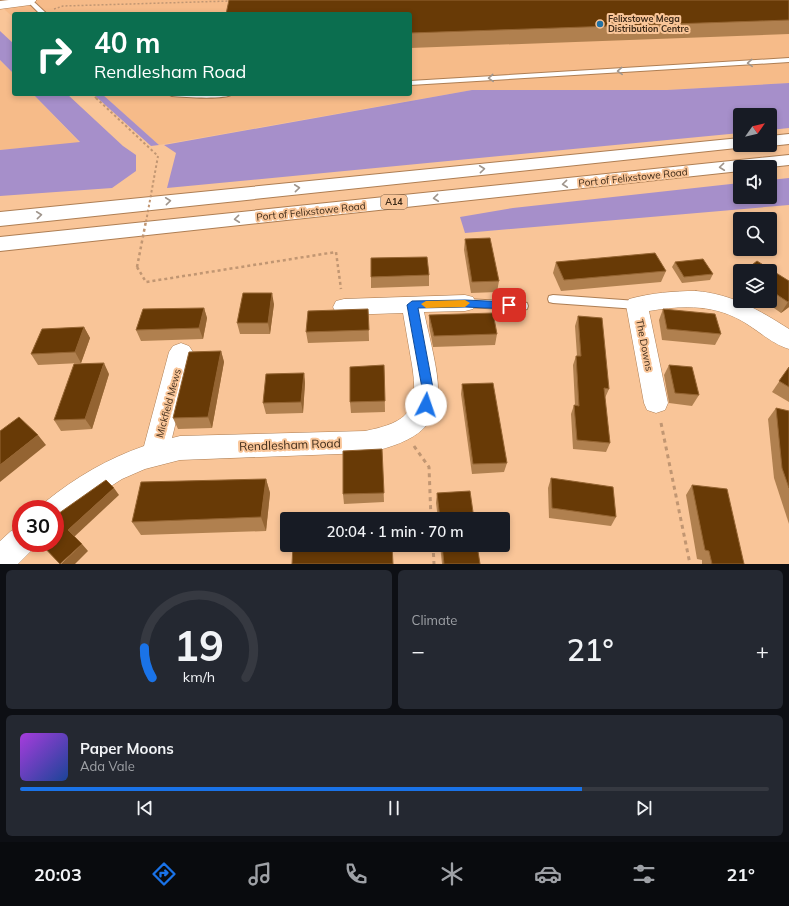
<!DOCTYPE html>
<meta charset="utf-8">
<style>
body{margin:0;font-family:Mulish,sans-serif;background:#242831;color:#f1f3f6;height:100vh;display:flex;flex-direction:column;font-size:15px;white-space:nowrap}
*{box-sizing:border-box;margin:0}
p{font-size:13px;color:#9ea1a6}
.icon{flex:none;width:22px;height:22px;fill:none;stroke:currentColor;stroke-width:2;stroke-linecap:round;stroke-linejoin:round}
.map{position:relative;height:564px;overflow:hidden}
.sheet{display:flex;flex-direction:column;gap:6px;padding:6px;background:#0d0f14;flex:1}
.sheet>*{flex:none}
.top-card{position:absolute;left:12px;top:12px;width:400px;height:84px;border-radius:4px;box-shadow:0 2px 6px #0003;background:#0b6e4f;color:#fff;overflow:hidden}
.needle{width:26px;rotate:56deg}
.controls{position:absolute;left:733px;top:108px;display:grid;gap:8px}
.controls a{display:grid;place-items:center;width:44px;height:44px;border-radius:4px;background:#171b24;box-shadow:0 2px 6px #0003;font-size:20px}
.speed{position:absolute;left:12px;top:500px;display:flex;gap:8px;font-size:20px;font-weight:700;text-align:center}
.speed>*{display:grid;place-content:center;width:52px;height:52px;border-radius:50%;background:#171b24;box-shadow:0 2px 6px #0003;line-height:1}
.speed .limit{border:6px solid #d22;background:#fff;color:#111}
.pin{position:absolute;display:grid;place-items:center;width:34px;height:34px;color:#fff;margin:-17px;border-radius:8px;box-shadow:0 2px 6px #0006}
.me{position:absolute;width:44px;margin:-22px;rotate:4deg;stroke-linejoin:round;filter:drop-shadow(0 0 3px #0008)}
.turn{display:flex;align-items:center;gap:14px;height:84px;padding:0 16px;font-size:18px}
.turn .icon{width:52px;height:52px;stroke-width:2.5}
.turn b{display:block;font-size:28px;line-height:34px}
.big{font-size:30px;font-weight:600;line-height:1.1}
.sheet .widget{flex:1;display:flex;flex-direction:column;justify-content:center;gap:6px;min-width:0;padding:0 14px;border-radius:6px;background:#242831}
.sheet .dial{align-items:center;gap:0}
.dial svg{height:104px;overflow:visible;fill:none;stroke:#363941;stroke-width:7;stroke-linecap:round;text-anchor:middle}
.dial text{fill:#f1f3f6;stroke:none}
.song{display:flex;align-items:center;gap:12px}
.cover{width:48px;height:48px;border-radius:6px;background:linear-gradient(135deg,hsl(280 70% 55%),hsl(220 70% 35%))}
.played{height:4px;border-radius:2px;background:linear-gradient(90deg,#1a73e8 75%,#363941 75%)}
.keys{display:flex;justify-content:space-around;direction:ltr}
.heat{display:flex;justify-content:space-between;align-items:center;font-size:22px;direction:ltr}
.sheet .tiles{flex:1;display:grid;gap:6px;grid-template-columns:1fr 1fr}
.widget:last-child{grid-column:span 2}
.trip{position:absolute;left:280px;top:512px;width:230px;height:40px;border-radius:4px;background:#171b24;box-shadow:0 2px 6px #0003;font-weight:600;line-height:40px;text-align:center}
.dock{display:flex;height:64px;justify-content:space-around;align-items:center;background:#090b0e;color:#9ea1a6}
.dock .icon{width:28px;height:28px}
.dock .active{color:#1a73e8}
.dock b{font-size:18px;color:#f1f3f6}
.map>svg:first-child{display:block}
.built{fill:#f6bb89}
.forest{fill:#a68fca}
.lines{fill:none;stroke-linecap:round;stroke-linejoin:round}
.service-casing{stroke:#ae7e53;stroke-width:2}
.minor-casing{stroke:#ae7e53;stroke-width:1}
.trunk-casing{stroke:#ae7e53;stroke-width:2}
.path-far3{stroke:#c19672;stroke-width:1.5;stroke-dasharray:2 2;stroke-linecap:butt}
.path-far2{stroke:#c19672;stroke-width:2;stroke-dasharray:2.5 2.5;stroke-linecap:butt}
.path-far1{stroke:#c19672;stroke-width:2.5;stroke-dasharray:3 3;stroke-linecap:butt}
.path{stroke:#c19672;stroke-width:3;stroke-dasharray:4 4;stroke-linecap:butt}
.service{fill:#fff;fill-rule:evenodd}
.minor{fill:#fff;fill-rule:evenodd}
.trunk{fill:#fff;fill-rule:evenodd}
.path-bridge-far1{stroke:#c19672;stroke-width:2;stroke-dasharray:2.5 2.5;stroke-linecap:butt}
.path-bridge{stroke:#c19672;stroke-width:2.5;stroke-dasharray:3 3;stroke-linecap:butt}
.wall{fill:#b0804f}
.shaded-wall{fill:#946432}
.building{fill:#683a06;stroke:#946432}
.oneway{stroke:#9f958c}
.route{fill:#1a73e8;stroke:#114b97}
.slow{fill:#f59e0b}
.poi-dot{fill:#2271a3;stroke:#f9c598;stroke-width:1.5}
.labels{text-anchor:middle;stroke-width:4;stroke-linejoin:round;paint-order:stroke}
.far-poi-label{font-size:9px;font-weight:bold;fill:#3f2b19;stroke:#f9c598;text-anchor:start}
.shield{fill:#f9c598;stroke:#77593f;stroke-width:1}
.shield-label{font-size:9px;font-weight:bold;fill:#3f2b19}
.street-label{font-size:10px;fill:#3f2b19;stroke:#f9c598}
.near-street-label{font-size:12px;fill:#3f2b19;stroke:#f9c598}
</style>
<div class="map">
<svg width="789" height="564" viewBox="0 0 789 564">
<rect width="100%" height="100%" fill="#f9c598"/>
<g class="built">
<path d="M0 0H789V83L667 90H472L159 145 102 94H410V14H14V18L5 10Z"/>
<path d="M0 60 14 74V94H33L80 143 0 150Z"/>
</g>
<g class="forest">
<path d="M0 31 14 44V74L0 60Z"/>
<path d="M789 83V128L770 130V115H740V133L167 188 176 153 164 145 472 90H667Z"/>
<path d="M33 94H67L123 146 136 155V171L112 188 0 196V150L80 142Z"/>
<path d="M93 94H102L159 145 151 146Z"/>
<path d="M789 178V205L465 233 460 217 513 208 740 183V197H770V180Z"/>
</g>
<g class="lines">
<g class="service-casing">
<g id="service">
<path d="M28 0H32L47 14H40L28 2Z"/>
<path d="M789 58V62L410 85V81Z"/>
<path d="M168 94H233C225 100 184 97 172 96Z"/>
<path d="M553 295 637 301 641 302 642 305 641 308 637 309 553 303 549 302 548 299 549 296Z"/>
<path d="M465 299 523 302 527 303 528 306 527 309 523 310 465 307 461 306 460 303 461 300Z"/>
</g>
</g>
<g class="minor-casing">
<g id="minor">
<path d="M9 0H36V1L30 5 0 9V1Z"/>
<path d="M696 291C732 294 759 310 789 329V349C773 344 761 333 747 324 716 304 684 305 649 311L668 403 665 410 656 413 647 410 644 403 626 305 629 299C651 293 674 291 696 291Z"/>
<path d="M465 295 473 297 476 303 473 309 465 311 424 312C440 388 462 434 365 453L180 460 145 469 122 479 94 497 65 520 55 524V509H42L45 502C76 477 107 459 144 446L169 352 173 346 181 343 189 346 193 352 172 438 180 436 365 431C410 422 419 410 412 365 409 348 406 330 403 313L344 315 336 313 333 307 336 301 344 299Z"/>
<path d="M21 527V543H35L31 551 18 564H0V541L11 531Z"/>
</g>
</g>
<g class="trunk-casing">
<g id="trunk">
<path d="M789 134V144L770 146 765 145H770V136Z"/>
<path d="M740 138V145H747L746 147 0 226V212Z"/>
<path d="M789 155V165L770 167H740V171L0 251V237Z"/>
</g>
</g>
<g class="path-far3">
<path d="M54 9 63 6 230 1 229 3"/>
<path d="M92 94 97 99"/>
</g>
<path class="path-far2" d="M96 98 158 156"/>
<path class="path-far1" d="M137 267 146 282 336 252 341 289"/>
<g class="path">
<path d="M661 423 690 564"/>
<path d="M414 446 429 467 431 519"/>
<path d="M433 545 434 564"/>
</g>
<use href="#service" class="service"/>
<use href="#minor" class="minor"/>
<use href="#trunk" class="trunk"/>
<path class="path-bridge-far1" d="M146 222 158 156"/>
<path class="path-bridge" d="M137 267 146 221"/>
</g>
<g class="wall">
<path d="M789 0V34L410 48V14Z"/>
<path d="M465 239 499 281 497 292 471 293 464 250Z"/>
<path d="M556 262 666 271 661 282 561 291 553 273Z"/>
<path d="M675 262 713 274 710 280 682 283 672 267Z"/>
<path d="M770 271 789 281V307L781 313 764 301H770Z"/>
<path d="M429 275V286L371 288V277Z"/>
<path d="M740 276V285L736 283Z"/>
<path d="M274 304 270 334H240L237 323Z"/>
<path d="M204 308 207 318 203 339 141 341 136 330Z"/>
<path d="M368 309 369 341 308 343 306 332Z"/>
<path d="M663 309 721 334 715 345 662 340 659 320Z"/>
<path d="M429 315 497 334 495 345 433 347 429 326Z"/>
<path d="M578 316 609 389 605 398 610 443 606 452 573 449 571 414 574 405H575L573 365 576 356H577L575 326Z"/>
<path d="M84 327 90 338 81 363 38 365 31 354Z"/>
<path d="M221 351 224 362 212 428 178 429 173 418Z"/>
<path d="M384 365 385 412 351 413 350 402Z"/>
<path d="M669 365 699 395 692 406 669 403 664 375Z"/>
<path d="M789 367V402L772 392Z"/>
<path d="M304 373 305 383 303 413 266 414 263 403Z"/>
<path d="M109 374 92 429 61 431 54 420Z"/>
<path d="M462 384 507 463 504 472 472 474 461 394Z"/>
<path d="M776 408 789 411V524L774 478 768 419Z"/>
<path d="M382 449 384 502 344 504 343 494Z"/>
<path d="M551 478 616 517 611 526 549 518 548 488Z"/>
<path d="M266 479 270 493 266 531 141 535 132 522Z"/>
<path d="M692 485 744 564H702V560L697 559 686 495Z"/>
<path d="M437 493 474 519H438L436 503Z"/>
<path d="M440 545H477L480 564H442Z"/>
</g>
<g class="shaded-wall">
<path d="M272 293 274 304 270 334 268 323Z"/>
<path d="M789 301V307L781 313 788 302Z"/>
<path d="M204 308 207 318 203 339 199 328Z"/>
<path d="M84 327 90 338 81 363 75 352Z"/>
<path d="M221 351 224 362 212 428 208 417Z"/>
<path d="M104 363 109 374 92 429 85 419Z"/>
<path d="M304 373 305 383 303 413 301 402Z"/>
<path d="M38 435 46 445 0 482V465Z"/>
<path d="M266 479 270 493 266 531 261 517Z"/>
<path d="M114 488 119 495 74 537 68 530Z"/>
<path d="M82 544 88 551 75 564H61Z"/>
</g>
<g class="building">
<path d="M229 0H789V20L410 33V14H226Z"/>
<path d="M490 238 499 281 472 282 465 239Z"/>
<path d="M655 253 666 271 564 280 556 262Z"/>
<path d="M427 257 429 275 371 277V258Z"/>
<path d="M703 259 713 274 684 277 675 262Z"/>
<path d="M757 261 789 281V301L788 302 770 290V271H744Z"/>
<path d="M243 293H272L268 323H237Z"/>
<path d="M204 308 199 328 136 330 143 309Z"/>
<path d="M368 309 369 330 306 332 308 311Z"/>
<path d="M663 309 715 314 721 334 667 329Z"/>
<path d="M493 313 497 334 434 336 429 315Z"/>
<path d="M578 316 602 318 609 389 604 388 610 443 577 440 574 405 579 406 576 356H581Z"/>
<path d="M84 327 75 352 31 354 42 329Z"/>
<path d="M221 351 208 417 173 418 189 352Z"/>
<path d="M104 363 85 419 54 420 74 364Z"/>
<path d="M384 365 385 401 350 402V367Z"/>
<path d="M669 365 692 367 699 395 675 393Z"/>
<path d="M789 367V387L779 381Z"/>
<path d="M304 373 301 402 263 403 266 374Z"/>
<path d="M493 383 507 463 473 464 462 384Z"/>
<path d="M776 408 789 411V488L782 468Z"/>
<path d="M19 417 38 435 0 465V431Z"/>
<path d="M382 449 384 493 343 494V451Z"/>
<path d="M551 478 613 487 616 517 552 508Z"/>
<path d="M266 479 261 517 132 522 141 482Z"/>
<path d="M106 480 114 488 68 530 82 544 60 564 40 543H55V516Z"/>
<path d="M692 485 727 489 744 564H712L709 551 705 550Z"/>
<path d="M470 491 474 519H440L437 493Z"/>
<path d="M293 545H392L393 564H292Z"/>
<path d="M442 545H477L480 564H444Z"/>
</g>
<defs><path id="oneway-chevron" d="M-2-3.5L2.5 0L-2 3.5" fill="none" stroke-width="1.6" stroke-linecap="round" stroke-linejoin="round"/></defs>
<g class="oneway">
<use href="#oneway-chevron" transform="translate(750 63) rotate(177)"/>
<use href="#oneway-chevron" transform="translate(620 71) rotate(177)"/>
<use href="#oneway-chevron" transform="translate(491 78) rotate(177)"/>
<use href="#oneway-chevron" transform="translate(722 167) rotate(174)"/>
<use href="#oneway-chevron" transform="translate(482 169) rotate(-6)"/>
<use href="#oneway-chevron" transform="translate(565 184) rotate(174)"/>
<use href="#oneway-chevron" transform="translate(297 188) rotate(-6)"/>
<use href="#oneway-chevron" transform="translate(436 198) rotate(174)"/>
<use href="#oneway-chevron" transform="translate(168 201) rotate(-6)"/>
<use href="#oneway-chevron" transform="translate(39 215) rotate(-6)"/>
<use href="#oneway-chevron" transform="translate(237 219) rotate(174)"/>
</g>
<path class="route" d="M465 300 509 302 513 305 509 309 465 307 418 308 433 388 429 408H422L420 405 422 388 407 305 412 301Z"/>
<path class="slow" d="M465 300 470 303 465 307 426 308 421 304 426 301Z"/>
<circle class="poi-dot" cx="600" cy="24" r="4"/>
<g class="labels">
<g class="far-poi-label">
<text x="608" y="22">Felixstowe Mega<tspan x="608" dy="10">Distribution Centre</tspan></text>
</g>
<rect class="shield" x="381" y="195" width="26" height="14" rx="3"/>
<g class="shield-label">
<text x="394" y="205">A14</text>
</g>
<g class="street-label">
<text transform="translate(633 177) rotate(-6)" y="4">Port of Felixstowe Road</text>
<text transform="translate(311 211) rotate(-6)" y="4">Port of Felixstowe Road</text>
<text transform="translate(645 345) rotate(79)" y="4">The Downs</text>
<text transform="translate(168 403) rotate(-75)" y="4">Mickfield Mews</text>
</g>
<g class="near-street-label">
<text transform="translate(290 445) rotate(-2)" y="4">Rendlesham Road</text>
</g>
</g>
</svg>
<div class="controls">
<a><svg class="needle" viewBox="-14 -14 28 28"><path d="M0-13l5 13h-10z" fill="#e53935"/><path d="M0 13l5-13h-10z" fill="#9ea1a6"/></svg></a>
<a><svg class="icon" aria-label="sound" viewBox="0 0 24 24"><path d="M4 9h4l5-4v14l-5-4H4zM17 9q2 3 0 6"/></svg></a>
<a><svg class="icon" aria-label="search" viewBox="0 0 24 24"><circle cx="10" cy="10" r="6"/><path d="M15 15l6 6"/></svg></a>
<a><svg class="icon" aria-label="layers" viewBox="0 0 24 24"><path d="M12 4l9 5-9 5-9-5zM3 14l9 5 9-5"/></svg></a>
</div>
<div class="speed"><div class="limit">30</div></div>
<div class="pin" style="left:509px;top:305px;background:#d93025"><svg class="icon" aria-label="arrive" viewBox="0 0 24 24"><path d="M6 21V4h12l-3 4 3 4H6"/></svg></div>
<svg class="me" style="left:426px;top:405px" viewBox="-20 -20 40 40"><circle r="19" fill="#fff"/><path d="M0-13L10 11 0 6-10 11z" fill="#1a73e8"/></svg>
<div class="trip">20:04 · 1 min · 70 m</div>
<div class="top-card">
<div class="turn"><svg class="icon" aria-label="right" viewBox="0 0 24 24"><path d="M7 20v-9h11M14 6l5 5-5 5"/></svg><div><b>40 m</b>Rendlesham Road</div></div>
</div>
</div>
<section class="sheet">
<div class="tiles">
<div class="widget dial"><svg viewBox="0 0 100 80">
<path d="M14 69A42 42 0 1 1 86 69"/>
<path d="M14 69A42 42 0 0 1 8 46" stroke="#1a73e8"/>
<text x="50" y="56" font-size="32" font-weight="700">19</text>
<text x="50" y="72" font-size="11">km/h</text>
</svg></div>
<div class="widget"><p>Climate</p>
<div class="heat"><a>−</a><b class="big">21°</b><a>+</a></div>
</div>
<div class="widget">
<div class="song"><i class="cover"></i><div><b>Paper Moons</b><p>Ada Vale</p></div></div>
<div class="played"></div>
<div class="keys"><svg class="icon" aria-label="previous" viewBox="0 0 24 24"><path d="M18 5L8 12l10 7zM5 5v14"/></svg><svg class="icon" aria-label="pause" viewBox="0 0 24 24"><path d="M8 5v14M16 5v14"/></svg><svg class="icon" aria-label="next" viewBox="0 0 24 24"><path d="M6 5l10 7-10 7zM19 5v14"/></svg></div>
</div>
</div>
</section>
<nav class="dock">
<b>20:03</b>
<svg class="icon active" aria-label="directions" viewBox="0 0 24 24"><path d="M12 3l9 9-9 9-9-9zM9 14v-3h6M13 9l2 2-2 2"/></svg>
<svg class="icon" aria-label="music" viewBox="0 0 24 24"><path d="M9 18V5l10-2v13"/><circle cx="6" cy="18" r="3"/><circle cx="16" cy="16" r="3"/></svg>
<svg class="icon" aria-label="phone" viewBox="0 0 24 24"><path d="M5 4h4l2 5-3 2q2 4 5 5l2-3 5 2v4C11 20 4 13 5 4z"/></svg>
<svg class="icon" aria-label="climate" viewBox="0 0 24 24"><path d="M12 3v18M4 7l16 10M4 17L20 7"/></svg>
<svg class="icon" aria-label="car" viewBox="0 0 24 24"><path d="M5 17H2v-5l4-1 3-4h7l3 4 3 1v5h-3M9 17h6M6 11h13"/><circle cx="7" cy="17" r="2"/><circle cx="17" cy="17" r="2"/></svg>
<svg class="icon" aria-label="filters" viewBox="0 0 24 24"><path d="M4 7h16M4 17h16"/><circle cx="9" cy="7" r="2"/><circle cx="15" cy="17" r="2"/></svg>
<b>21°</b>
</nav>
